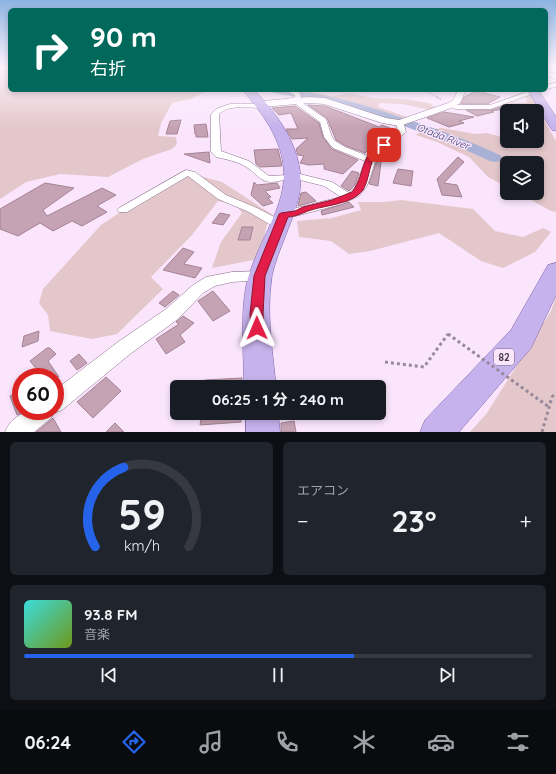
<!DOCTYPE html>
<html lang="ja">
<meta charset="utf-8">
<style>
body{margin:0;font-family:Quicksand,"Noto Sans JP",sans-serif;background:#20242c;color:#f1f3f6;height:100vh;display:flex;flex-direction:column;font-size:15px;white-space:nowrap}
*{box-sizing:border-box;margin:0}
p{font-size:13px;color:#9ea1a6}
.icon{flex:none;width:22px;height:22px;fill:none;stroke:currentColor;stroke-width:2;stroke-linecap:round;stroke-linejoin:round}
.map{position:relative;height:432px;overflow:hidden}
.panel{display:flex;flex-direction:column;gap:10px;padding:10px;background:#0d0f14;flex:1}
.panel>*{flex:none}
.banner{position:absolute;left:8px;top:8px;width:540px;height:84px;border-radius:6px;box-shadow:0 2px 6px #0003;background:#00695c;color:#fff;overflow:hidden}
.fabs{position:absolute;left:500px;top:104px;display:grid;gap:8px}
.fabs a{display:grid;place-items:center;width:44px;height:44px;border-radius:6px;background:#171b24;box-shadow:0 2px 6px #0003;font-size:20px}
.speed{position:absolute;left:12px;top:368px;display:flex;gap:8px;font-size:20px;font-weight:700;text-align:center}
.speed>*{display:grid;place-content:center;width:52px;height:52px;border-radius:50%;background:#171b24;box-shadow:0 2px 6px #0003;line-height:1}
.speed .limit{border:6px solid #d22;background:#fff;color:#111}
.pin{position:absolute;display:grid;place-items:center;width:34px;height:34px;color:#fff;margin:-17px;border-radius:8px;box-shadow:0 2px 6px #0006}
.me{position:absolute;width:44px;margin:-22px;rotate:359deg;stroke-linejoin:round;filter:drop-shadow(0 0 3px #0008)}
.turn{display:flex;align-items:center;gap:14px;height:84px;padding:0 16px;font-size:18px}
.turn .icon{width:52px;height:52px;stroke-width:2.5}
.turn b{display:block;font-size:28px;line-height:34px}
.big{font-size:30px;font-weight:700;line-height:1.1}
.panel .card{flex:1;display:flex;flex-direction:column;justify-content:center;gap:6px;min-width:0;padding:0 14px;border-radius:6px;background:#20242c}
.panel .dial{align-items:center;gap:0}
.dial svg{height:104px;overflow:visible;fill:none;stroke:#363941;stroke-width:7;stroke-linecap:round;text-anchor:middle}
.dial text{fill:#f1f3f6;stroke:none}
.song{display:flex;align-items:center;gap:12px}
.cover{width:48px;height:48px;border-radius:6px;background:linear-gradient(135deg,hsl(180 70% 55%),hsl(80 70% 35%))}
.played{height:4px;border-radius:2px;background:linear-gradient(90deg,#2563eb 65%,#363941 65%)}
.keys{display:flex;justify-content:space-around;direction:ltr}
.heat{display:flex;justify-content:space-between;align-items:center;font-size:22px;direction:ltr}
.panel .tiles{flex:1;display:grid;gap:10px;grid-template-columns:1fr 1fr}
.card:last-child{grid-column:span 2}
.trip{position:absolute;left:170px;top:380px;width:216px;height:40px;border-radius:6px;background:#171b24;box-shadow:0 2px 6px #0003;font-weight:700;line-height:40px;text-align:center}
.tabs{display:flex;height:64px;justify-content:space-around;align-items:center;background:#090b0e;color:#9ea1a6}
.tabs .icon{width:28px;height:28px}
.tabs .on{color:#2563eb}
.tabs b{font-size:18px;color:#f1f3f6}
.map>svg:first-child{display:block}
.green{fill:#e4c7ca}
.lines{fill:none;stroke-linecap:round;stroke-linejoin:round}
.river{fill:#a8b1d5;fill-rule:evenodd}
.building{fill:#c6a3b4;stroke:#a58394}
.minor-tunnel{stroke:#d5c3d8;stroke-width:6;stroke-dasharray:6 3;stroke-linecap:butt}
.minor-casing{stroke:#87708a;stroke-width:1}
.tertiary-casing{stroke:#87708a;stroke-width:1}
.primary-casing{stroke:#7f66a9;stroke-width:1}
.path-far2{stroke:#98899a;stroke-width:1;stroke-dasharray:1 1;stroke-linecap:butt}
.path-far1{stroke:#98899a;stroke-width:1.5;stroke-dasharray:1.5 1.5;stroke-linecap:butt}
.path{stroke:#98899a;stroke-width:3;stroke-dasharray:3 3;stroke-linecap:butt}
.minor{fill:#fff;fill-rule:evenodd}
.tertiary{fill:#fff;fill-rule:evenodd}
.primary{fill:#c6b2ec;fill-rule:evenodd}
.path-bridge{stroke:#98899a;stroke-width:3;stroke-dasharray:3 3;stroke-linecap:butt}
.route{fill:#e11d48;stroke:#92132f}
.labels{text-anchor:middle;stroke-width:3;stroke-linejoin:round;paint-order:stroke}
.far-water-label{font-size:10px;font-style:italic;fill:#3a4273;stroke:#fae5fd}
.shield{fill:#fae5fd;stroke:#7a6d7c;stroke-width:1}
.shield-label{font-size:10px;font-weight:bold;fill:#433944}
</style>
<div class="map">
<svg width="556" height="432" viewBox="0 0 556 432">
<rect width="100%" height="100%" fill="#fae5fd"/>
<g class="green">
<path d="M0 67H10V90H208L191 99 172 103 161 123 158 136 176 137 177 144 172 149 143 159 108 177 60 174 26 182 0 199Z"/>
<path d="M305 91 333 96 349 93 373 98 406 99 429 103 435 107 431 110 402 104 379 103 378 107 410 118 398 121 302 98Z"/>
<path d="M526 96H531L556 141V212L551 211 518 193H537V163H507V187L488 177 469 157 437 142 416 135 423 130 442 128 475 134 487 133 502 137 511 143 532 144 541 138 542 130 537 124V111H511L505 105 512 103H527Z"/>
<path d="M182 175 200 176 222 182 273 215 267 224 259 259 212 268 221 242 242 213 236 205 218 201 192 235 151 277 163 289 117 334 92 339 50 331 48 315 39 303 43 289 101 225 125 209Z"/>
<path d="M401 200 473 209 495 231 523 237 543 228 551 232 535 252 503 268 481 261 439 233 370 251 349 254 331 241 299 237 297 221 332 218 361 210 358 202H384Z"/>
<path d="M556 296V432H470L487 413 551 311Z"/>
</g>
<g class="lines">
<path class="river" d="M269 90C316 90 357 102 400 117 435 128 467 140 500 155L502 158 500 161 495 162 490 161 446 141 347 106 274 93Z"/>
</g>
<g class="building">
<path d="M476 91 481 92 500 97 487 104H461L464 97Z"/>
<path d="M308 105 325 106 379 127 382 125 395 130 378 144V141L365 153 346 146 336 140 327 118Z"/>
<path d="M295 106 319 123 323 137 332 149 358 160 343 174 324 169V164L309 165 300 163 304 156 298 155 296 149 308 138 292 139 286 129H298L291 113 279 115 272 108Z"/>
<path d="M500 107 505 109 491 111 494 112 477 116 466 110H491Z"/>
<path d="M444 112 474 117 459 121 464 123 449 127 427 118Z"/>
<path d="M181 120 177 134H166L170 121Z"/>
<path d="M206 124 208 137H196V134H195L194 125Z"/>
<path d="M278 149 282 166 260 167 256 164 254 150Z"/>
<path d="M209 152 210 163 184 154Z"/>
<path d="M382 154 378 186 369 184 378 157Z"/>
<path d="M458 157 464 162 444 183 457 185 462 197 442 195 437 179Z"/>
<path d="M398 169 413 171 411 186 393 183Z"/>
<path d="M352 171 359 173 355 185 349 191 341 186Z"/>
<path d="M254 182 257 185 277 183 280 188 265 191 271 197 268 198 273 203 263 206 251 195Z"/>
<path d="M45 183 74 188 43 210 47 216 102 188 116 195 97 206 107 212 82 226 72 221 53 231 40 223 18 236 0 229V209Z"/>
<path d="M306 192 316 201 298 206 301 193Z"/>
<path d="M349 202 354 207 322 215 321 211Z"/>
<path d="M220 213 230 215 223 225 212 223Z"/>
<path d="M242 227H253L250 240H238Z"/>
<path d="M183 248 194 252 184 264 202 268 195 278 163 270Z"/>
<path d="M173 291 179 295 165 307 159 303Z"/>
<path d="M213 291 230 311 213 321 198 301Z"/>
<path d="M183 316 194 323 180 335 185 342 166 354 156 339 179 324 176 322Z"/>
<path d="M39 331 38 341 22 347 24 336Z"/>
<path d="M47 348H50L56 354 48 361 59 377H43L30 361Z"/>
<path d="M79 354 87 363 77 370 70 361Z"/>
<path d="M106 377 121 391 93 418 77 402Z"/>
<path d="M242 378V387H205V380Z"/>
<path d="M21 389V413L17 415 10 396Z"/>
<path d="M202 413H241V422L200 425Z"/>
<path d="M53 418 61 432H36L52 419Z"/>
<path d="M294 421 296 432H281V423Z"/>
<path d="M115 423 124 432H106Z"/>
</g>
<g class="lines">
<path class="minor-tunnel" d="M527 94 541 90"/>
<g class="minor-casing">
<g id="minor">
<path d="M546 72 556 75V79L546 76Z"/>
<path d="M556 83V87L546 89V85Z"/>
<path d="M285 90H294L300 93 301 99 300 101 326 119 332 137 335 141 345 147 368 156 378 145 398 131 396 123 397 121H403L406 132 377 156 367 186 359 196 342 204 288 218H280L278 215 280 212 341 197 324 186 296 179 295 177 296 175 300 174 332 182 349 193 356 186 365 161 333 148 324 137 320 122 293 102 287 101V99L295 97V95Z"/>
<path d="M527 92 530 94 529 95 491 109H456L447 105 451 103 457 105H490Z"/>
<path d="M230 104H263L267 106 263 108C249 108 229 104 219 114L221 151 249 161 269 176 288 175 289 177 288 179C258 187 264 177 243 165 235 161 225 159 216 157L211 152V114L216 109Z"/>
<path d="M186 170 195 172 226 195 257 208 284 222 286 225 284 228H276L249 212 218 199 188 176 127 212H119L117 210 119 208Z"/>
<path d="M260 271 265 272 267 276 265 280 232 282 215 286 203 293 178 319 130 354 62 410 54 413 51 418 34 432H5C15 409 34 411 55 411V390L118 342 166 309 193 285 206 277 232 272Z"/>
</g>
</g>
<g class="tertiary-casing">
<path id="tertiary" d="M458 90H466L460 103 454 107 400 126 382 123 324 104 309 103 262 107 258 104 262 101 309 97 325 98 386 118 399 120 448 103 453 100Z"/>
</g>
<g class="primary-casing">
<g id="primary">
<path d="M243 90H254C282 118 309 159 298 200 291 226 278 250 272 275 271 281 271 287 270 293 268 324 273 356 276 387H244C244 355 239 305 249 275 267 219 304 188 270 127 262 113 252 102 243 90Z"/>
<path d="M528 90H538L556 117V131L552 130 550 127Z"/>
<path d="M556 263V295L531 348 459 432H420L425 420 511 330 548 265Z"/>
<path d="M246 413H278L280 432H246Z"/>
</g>
</g>
<path class="path-far2" d="M424 90 439 98"/>
<path class="path-far1" d="M437 97 442 100"/>
<g class="path">
<path d="M385 362 424 367 448 334"/>
<path d="M542 432 552 397 556 393"/>
</g>
<use href="#minor" class="minor"/>
<use href="#tertiary" class="tertiary"/>
<use href="#primary" class="primary"/>
<path class="path-bridge" d="M448 334 549 407"/>
</g>
<linearGradient id="sky" x2="0" y2="1"><stop stop-color="#8eb3e0"/><stop offset="0.53" stop-color="#fdf3fe"/><stop offset="1" stop-color="#fdf3fe" stop-opacity="0"/></linearGradient>
<rect width="556" height="127" fill="url(#sky)"/>
<path class="route" d="M382 143 388 145C384 149 377 152 374 158 369 167 369 180 363 190 353 204 327 205 311 210 302 213 298 216 288 217L265 276 263 314 264 328 262 332 257 334 253 332 251 328 250 314 254 276 279 214 281 213 295 211 303 207 332 200 352 192C360 182 361 171 366 159 369 152 376 148 382 143Z"/>
<g class="labels">
<g class="far-water-label">
<text transform="translate(443 136) rotate(21)" y="4">Otada River</text>
</g>
<rect class="shield" x="494" y="349" width="20" height="16" rx="3"/>
<g class="shield-label">
<text x="504" y="361">82</text>
</g>
</g>
</svg>
<div class="fabs">
<a><svg class="icon" aria-label="sound" viewBox="0 0 24 24"><path d="M4 9h4l5-4v14l-5-4H4zM17 9q2 3 0 6"/></svg></a>
<a><svg class="icon" aria-label="layers" viewBox="0 0 24 24"><path d="M12 4l9 5-9 5-9-5zM3 14l9 5 9-5"/></svg></a>
</div>
<div class="speed"><div class="limit">60</div></div>
<div class="pin" style="left:384px;top:145px;background:#d93025"><svg class="icon" aria-label="arrive" viewBox="0 0 24 24"><path d="M6 21V4h12l-3 4 3 4H6"/></svg></div>
<svg class="me" style="left:257px;top:328px" viewBox="-20 -20 40 40"><path d="M0-17L14 15 0 8-14 15z" fill="#e11d48" stroke="#fff" stroke-width="4"/></svg>
<div class="trip">06:25 · 1 分 · 240 m</div>
<div class="banner">
<div class="turn"><svg class="icon" aria-label="right" viewBox="0 0 24 24"><path d="M7 20v-9h11M14 6l5 5-5 5"/></svg><div><b>90 m</b>右折</div></div>
</div>
</div>
<section class="panel">
<div class="tiles">
<div class="card dial"><svg viewBox="0 0 100 80">
<path d="M14 69A42 42 0 1 1 86 69"/>
<path d="M14 69A42 42 0 0 1 36 8" stroke="#2563eb"/>
<text x="50" y="56" font-size="32" font-weight="700">59</text>
<text x="50" y="72" font-size="11">km/h</text>
</svg></div>
<div class="card"><p>エアコン</p>
<div class="heat"><a>−</a><b class="big">23°</b><a>+</a></div>
</div>
<div class="card">
<div class="song"><i class="cover"></i><div><b>93.8 FM</b><p>音楽</p></div></div>
<div class="played"></div>
<div class="keys"><svg class="icon" aria-label="previous" viewBox="0 0 24 24"><path d="M18 5L8 12l10 7zM5 5v14"/></svg><svg class="icon" aria-label="pause" viewBox="0 0 24 24"><path d="M8 5v14M16 5v14"/></svg><svg class="icon" aria-label="next" viewBox="0 0 24 24"><path d="M6 5l10 7-10 7zM19 5v14"/></svg></div>
</div>
</div>
</section>
<nav class="tabs">
<b>06:24</b>
<svg class="icon on" aria-label="directions" viewBox="0 0 24 24"><path d="M12 3l9 9-9 9-9-9zM9 14v-3h6M13 9l2 2-2 2"/></svg>
<svg class="icon" aria-label="music" viewBox="0 0 24 24"><path d="M9 18V5l10-2v13"/><circle cx="6" cy="18" r="3"/><circle cx="16" cy="16" r="3"/></svg>
<svg class="icon" aria-label="phone" viewBox="0 0 24 24"><path d="M5 4h4l2 5-3 2q2 4 5 5l2-3 5 2v4C11 20 4 13 5 4z"/></svg>
<svg class="icon" aria-label="climate" viewBox="0 0 24 24"><path d="M12 3v18M4 7l16 10M4 17L20 7"/></svg>
<svg class="icon" aria-label="car" viewBox="0 0 24 24"><path d="M5 17H2v-5l4-1 3-4h7l3 4 3 1v5h-3M9 17h6M6 11h13"/><circle cx="7" cy="17" r="2"/><circle cx="17" cy="17" r="2"/></svg>
<svg class="icon" aria-label="filters" viewBox="0 0 24 24"><path d="M4 7h16M4 17h16"/><circle cx="9" cy="7" r="2"/><circle cx="15" cy="17" r="2"/></svg>
</nav>
